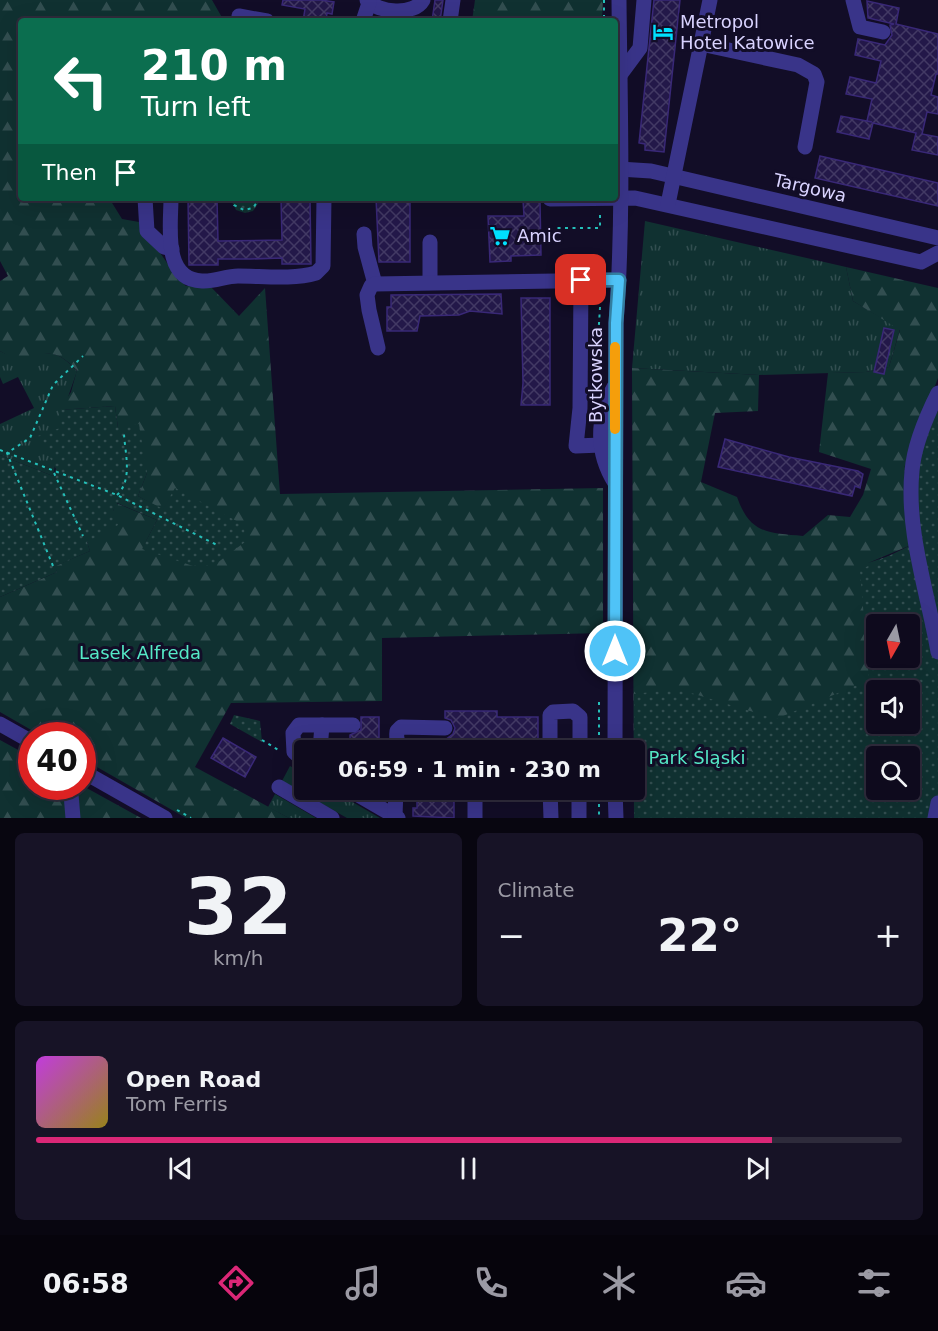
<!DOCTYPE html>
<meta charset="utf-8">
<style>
body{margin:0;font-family:"DejaVu Sans",sans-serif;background:#171326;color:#f1f3f6;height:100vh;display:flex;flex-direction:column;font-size:22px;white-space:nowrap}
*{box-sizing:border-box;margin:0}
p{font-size:20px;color:#9b9aa4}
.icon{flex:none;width:33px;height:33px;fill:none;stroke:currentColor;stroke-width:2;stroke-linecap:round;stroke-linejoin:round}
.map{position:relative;height:818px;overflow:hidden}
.panel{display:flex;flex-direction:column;gap:15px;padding:15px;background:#080610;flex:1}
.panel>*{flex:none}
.top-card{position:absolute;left:18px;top:18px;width:600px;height:183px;border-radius:6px;box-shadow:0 6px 24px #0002,0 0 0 2px #2e2b3b;background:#0b6e4f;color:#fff;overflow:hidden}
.needle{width:39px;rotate:189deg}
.fabs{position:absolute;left:866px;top:614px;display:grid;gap:12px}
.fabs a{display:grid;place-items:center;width:54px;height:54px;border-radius:6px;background:#0e0a1d;box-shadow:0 6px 24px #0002,0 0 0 2px #2e2b3b;font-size:30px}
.speed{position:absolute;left:18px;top:722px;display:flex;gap:12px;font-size:30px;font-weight:700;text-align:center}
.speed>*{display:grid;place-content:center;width:78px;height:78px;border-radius:50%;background:#0e0a1d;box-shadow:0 6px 24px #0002,0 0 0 2px #2e2b3b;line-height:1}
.speed .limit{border:9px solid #d22;background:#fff;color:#111}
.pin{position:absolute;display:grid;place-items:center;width:51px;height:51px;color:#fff;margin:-26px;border-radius:12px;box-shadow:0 3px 9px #0006}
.me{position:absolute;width:66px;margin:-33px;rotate:0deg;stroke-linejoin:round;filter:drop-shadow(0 0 4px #0008)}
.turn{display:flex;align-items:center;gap:21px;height:126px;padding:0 24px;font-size:27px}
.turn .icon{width:78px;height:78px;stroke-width:2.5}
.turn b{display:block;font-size:42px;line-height:51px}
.then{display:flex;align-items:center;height:57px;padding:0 24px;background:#0003;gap:12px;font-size:22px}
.big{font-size:45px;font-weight:700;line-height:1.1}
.panel .tile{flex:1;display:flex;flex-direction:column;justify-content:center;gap:9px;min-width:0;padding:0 21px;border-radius:9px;background:#171326}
.panel .dial{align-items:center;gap:0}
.dial b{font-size:78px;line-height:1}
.song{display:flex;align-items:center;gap:18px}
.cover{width:72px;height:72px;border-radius:9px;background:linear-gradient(135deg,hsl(290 70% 55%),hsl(50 70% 35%))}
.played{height:6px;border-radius:3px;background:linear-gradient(90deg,#db2777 85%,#2e2b3b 85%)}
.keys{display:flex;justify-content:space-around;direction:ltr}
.heat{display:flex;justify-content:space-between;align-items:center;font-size:33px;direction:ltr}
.panel .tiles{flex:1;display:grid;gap:15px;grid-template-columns:1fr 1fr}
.tile:last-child{grid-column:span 2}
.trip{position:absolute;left:294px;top:740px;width:351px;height:60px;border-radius:6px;background:#0e0a1d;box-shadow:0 6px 24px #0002,0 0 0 2px #2e2b3b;font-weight:700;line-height:60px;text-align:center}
.tab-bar{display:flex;height:96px;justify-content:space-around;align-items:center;background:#06040c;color:#9b9aa4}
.tab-bar .icon{width:42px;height:42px}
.tab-bar .on{color:#db2777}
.tab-bar b{font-size:27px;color:#f1f3f6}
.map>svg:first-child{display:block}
.grass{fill:url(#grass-tufts)}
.forest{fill:url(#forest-firs);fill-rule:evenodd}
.park{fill:url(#park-dots);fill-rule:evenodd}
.building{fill:url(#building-cross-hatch);stroke:#392877;stroke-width:1.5}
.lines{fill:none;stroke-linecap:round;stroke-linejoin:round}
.path{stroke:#25c0ba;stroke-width:2;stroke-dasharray:3 4.5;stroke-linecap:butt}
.minor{stroke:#393489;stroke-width:15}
.route-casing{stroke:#337fa1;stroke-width:15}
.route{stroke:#4fc3f7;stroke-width:10}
.slow{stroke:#f59e0b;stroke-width:10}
.labels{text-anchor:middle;stroke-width:6;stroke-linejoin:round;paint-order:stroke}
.poi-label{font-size:18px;fill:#d9d3ff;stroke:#120d27;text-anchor:start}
.street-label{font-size:18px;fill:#d9d3ff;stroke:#120d27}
.park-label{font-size:18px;fill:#55e9c7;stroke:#120d27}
</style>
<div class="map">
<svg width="938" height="818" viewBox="0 0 938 818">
<defs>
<pattern id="grass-tufts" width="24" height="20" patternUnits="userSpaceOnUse" patternTransform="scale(1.5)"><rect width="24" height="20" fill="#103131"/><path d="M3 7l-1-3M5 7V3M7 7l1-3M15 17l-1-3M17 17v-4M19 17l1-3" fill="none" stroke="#324e50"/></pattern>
<pattern id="forest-firs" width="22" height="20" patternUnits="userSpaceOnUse" patternTransform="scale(1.5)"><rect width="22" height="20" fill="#103131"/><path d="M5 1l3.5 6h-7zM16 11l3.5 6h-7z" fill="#324e50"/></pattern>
<pattern id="park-dots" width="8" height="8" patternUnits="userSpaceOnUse" patternTransform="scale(1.5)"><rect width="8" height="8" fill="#103131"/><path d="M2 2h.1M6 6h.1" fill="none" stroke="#324e50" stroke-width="1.8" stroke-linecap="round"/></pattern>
<pattern id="building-cross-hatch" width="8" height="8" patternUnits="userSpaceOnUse" patternTransform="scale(1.5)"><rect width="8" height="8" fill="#231849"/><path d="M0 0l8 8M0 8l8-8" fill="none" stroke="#423964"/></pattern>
</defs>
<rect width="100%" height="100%" fill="#120d27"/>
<g class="grass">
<path d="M645 221 846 267 853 301 900 329 889 367 866 372 759 375 632 368Z"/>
<path d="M0 351C18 362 35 351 53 354 63 356 70 364 77 371L67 400 53 476 0 455V424L34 408 18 377 3 384 0 377Z"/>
<path d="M290 766 304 774V789H330L380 818H347L282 781Z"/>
<path d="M275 794 316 818H289L268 807Z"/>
</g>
<g class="forest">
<path d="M0 0H212L224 21H21V198H109L122 219 139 222 176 276 186 286H210L239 316 265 288 280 494 603 488V633L382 638V701L231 703 195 767 289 818H186L83 759 82 735H40L0 712V597L57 572 55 566 90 551 87 542 113 511 116 503 157 520 142 549 175 489 163 510 138 496 147 473 118 428 115 406 59 410 71 392 77 370C70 364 62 355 52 354 32 351 27 368 0 351V281L8 276 0 261Z"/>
<path d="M475 0H603L602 21H472Z"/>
<path d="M846 267 938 288V378L904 468 911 545 868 563 924 544 938 818H634L632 368 759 375 758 411 715 413 701 482 737 497C750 534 768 533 803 536L828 515 850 517 863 495 871 469 819 452 828 373 866 372 889 367 900 330 853 301ZM876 624H909V657H876ZM876 690H909V723H876ZM876 756H909V789H876Z"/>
<path d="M0 740 31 757 32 786H83L141 818H0Z"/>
</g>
<g class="park">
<path d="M230 198H262L253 211 245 213 236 210Z"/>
<path d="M115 406 118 428 139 424 147 473 138 496 163 509 175 488 244 525 245 542 213 566H193L142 549 157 520 117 503 113 511 118 525 87 542 90 551 56 566 57 572 0 597V455L53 476 56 469 38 436 60 428 59 410Z"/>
<path d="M926 408 938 412V818H634V694L678 689 776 719 869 680 860 570 911 545 904 468ZM876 624H909V657H876ZM876 690H909V723H876ZM876 756H909V789H876Z"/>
<path d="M234 715 260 721 262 742 230 724Z"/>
</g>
<g class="building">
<path d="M283 0H321L334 2 332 14 327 13 326 21H303L305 9 282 5Z"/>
<path d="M435 0H443L440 21H432Z"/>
<path d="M654 0H680L664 152 645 150V144L639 143Z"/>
<path d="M867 1 899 8 896 24 938 34V74H936L931 95 938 97V114L927 112 922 134 938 137V155L912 150 916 133 873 123 869 139 837 132 841 116 872 122 867 121 872 99 846 94 850 77 876 83 881 61 855 55 858 39 885 45 892 35 890 25 894 24 868 18Z"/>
<path d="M820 156 938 183V206L815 178Z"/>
<path d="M188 198H217L218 241 282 240 281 198H310L311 264H282V258L250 259H218V265H189Z"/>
<path d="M376 198H410V262H379Z"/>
<path d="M523 200H540L541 255 511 256V261L490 262 488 216H524Z"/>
<path d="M501 294 502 314 470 311 459 315 420 316 417 331H387V307H391V295Z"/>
<path d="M521 298H550V405H521L523 383Z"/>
<path d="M884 328 894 330 884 374 874 372Z"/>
<path d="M725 439 789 457 858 471 863 474 860 488 855 486 852 496 718 467Z"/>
<path d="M445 711H497V717H538V750H496V740H445L453 734 455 728 451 720 445 718Z"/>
<path d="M361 717H379V750H350V735L361 730Z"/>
<path d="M223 738 256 757 245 777 211 758Z"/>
<path d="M454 789V818L413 816V808H417V801H421V790Z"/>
</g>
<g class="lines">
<g class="path">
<path d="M604 0V21"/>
<path d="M231 198 234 205 244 210 253 208 260 198"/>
<path d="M550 228H600V211"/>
<path d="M601 292 598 339 602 355"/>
<path d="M0 450 117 495 219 546"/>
<path d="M54 473 83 536"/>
<path d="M117 495C133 480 125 453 124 434"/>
<path d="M53 566 7 453 30 438 53 385 83 356"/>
<path d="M262 740 280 751"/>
<path d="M477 750H492"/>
<path d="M599 750V700"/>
<path d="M599 789V818"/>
<path d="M489 793 538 792"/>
<path d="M177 810 191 818"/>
</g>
<g class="minor">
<path d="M367 0C378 13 414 16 423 0"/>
<path d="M853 0 860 27 883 32"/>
<path d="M239 16 267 21"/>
<path d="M363 21 369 3"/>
<path d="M450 21 453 0"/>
<path d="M701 44 798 65 814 74 817 82 805 147"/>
<path d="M620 75 640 48 644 0"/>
<path d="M619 169 651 171 938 238"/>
<path d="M145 198 147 231 164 247 172 249"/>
<path d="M171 198C171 226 162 280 202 281 214 282 226 276 238 276 263 276 292 280 316 273L323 266 324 198"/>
<path d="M550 199 635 198 921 262 938 253"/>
<path d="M668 204 710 0"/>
<path d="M364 234 365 247 375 284"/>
<path d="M581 280 580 408 576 446 601 445"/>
<path d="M430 282V242"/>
<path d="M378 348 369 310 367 295 371 286 375 284 619 280"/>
<path d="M614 387C596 418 596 453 615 483"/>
<path d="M938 393C926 417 914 445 912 471 906 532 928 593 938 652"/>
<path d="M0 724 32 742"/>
<path d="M320 750 322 725"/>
<path d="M406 750C397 747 396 738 397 731L401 727 445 728"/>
<path d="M550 750V715L553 712 573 711 580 717V750"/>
<path d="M615 750 616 323C624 216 620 107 619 0"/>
<path d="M304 761 294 752 293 733 299 725H353"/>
<path d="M82 771 165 818"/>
<path d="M279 787 332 818"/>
<path d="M348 789 398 818"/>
<path d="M550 789 551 818"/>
<path d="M615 789 616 818"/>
<path d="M395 816 396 789"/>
<path d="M73 818 71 794 75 786"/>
<path d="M475 818V789"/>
<path d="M579 818V789"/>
<path d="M935 818 938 803"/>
</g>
</g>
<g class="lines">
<g class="route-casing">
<path id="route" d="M581 280H619L616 323 615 651"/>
</g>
<use href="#route" class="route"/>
<path class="slow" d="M615 429V347"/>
</g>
<defs>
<g id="hotel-bare" transform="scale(1.62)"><path d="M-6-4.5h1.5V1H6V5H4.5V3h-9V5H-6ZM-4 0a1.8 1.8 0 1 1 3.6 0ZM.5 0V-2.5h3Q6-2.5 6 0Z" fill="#00e0fe" stroke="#120d27" stroke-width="2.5" paint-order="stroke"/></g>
<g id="supermarket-bare" transform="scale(1.62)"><path d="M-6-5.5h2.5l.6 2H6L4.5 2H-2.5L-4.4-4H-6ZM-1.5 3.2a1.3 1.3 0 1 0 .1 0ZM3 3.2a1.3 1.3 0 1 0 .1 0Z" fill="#00e0fe" stroke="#120d27" stroke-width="2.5" paint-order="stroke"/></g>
</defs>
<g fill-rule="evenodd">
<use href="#hotel-bare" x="663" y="32"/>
<use href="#supermarket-bare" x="500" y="236"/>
</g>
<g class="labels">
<g class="poi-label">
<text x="680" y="28">Metropol<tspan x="680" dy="21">Hotel Katowice</tspan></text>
<text x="517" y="242">Amic</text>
</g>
<g class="street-label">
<text transform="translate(810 188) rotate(13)" y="6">Targowa</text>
<text transform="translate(596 375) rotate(-90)" y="6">Bytkowska</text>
</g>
<g class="park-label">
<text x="140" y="659">Lasek Alfreda</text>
<text x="697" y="764">Park Śląski</text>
</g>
</g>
</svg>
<div class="fabs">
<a><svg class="needle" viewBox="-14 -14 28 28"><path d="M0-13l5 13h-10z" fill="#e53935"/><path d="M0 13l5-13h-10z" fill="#9b9aa4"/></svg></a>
<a><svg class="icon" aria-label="sound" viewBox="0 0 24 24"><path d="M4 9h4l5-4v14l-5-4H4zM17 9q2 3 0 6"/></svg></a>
<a><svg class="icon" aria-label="search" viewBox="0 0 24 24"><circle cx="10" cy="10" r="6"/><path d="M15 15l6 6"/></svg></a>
</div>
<div class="speed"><div class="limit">40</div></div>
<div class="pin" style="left:581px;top:280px;background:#d93025"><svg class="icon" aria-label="arrive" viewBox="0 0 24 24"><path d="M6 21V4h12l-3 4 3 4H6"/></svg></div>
<svg class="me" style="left:615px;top:651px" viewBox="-20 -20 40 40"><circle r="17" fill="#4fc3f7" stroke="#fff" stroke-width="3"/><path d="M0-11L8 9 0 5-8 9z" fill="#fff"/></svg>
<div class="trip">06:59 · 1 min · 230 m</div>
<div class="top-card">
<div class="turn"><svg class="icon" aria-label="left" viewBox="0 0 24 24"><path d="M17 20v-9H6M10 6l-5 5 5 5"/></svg><div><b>210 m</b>Turn left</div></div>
<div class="then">Then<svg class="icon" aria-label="arrive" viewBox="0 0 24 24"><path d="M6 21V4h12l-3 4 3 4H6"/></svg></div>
</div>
</div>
<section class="panel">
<div class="tiles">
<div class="tile dial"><b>32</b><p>km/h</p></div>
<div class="tile"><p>Climate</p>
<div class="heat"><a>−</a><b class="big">22°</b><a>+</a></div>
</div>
<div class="tile">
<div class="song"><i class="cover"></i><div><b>Open Road</b><p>Tom Ferris</p></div></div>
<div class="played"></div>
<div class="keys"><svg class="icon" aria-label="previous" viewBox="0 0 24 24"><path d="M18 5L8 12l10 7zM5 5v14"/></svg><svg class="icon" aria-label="pause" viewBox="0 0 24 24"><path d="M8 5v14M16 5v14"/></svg><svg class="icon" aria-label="next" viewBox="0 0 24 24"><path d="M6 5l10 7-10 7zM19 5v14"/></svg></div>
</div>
</div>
</section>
<nav class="tab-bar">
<b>06:58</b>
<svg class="icon on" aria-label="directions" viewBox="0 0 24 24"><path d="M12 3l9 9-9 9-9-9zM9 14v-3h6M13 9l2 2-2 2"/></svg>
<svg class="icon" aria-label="music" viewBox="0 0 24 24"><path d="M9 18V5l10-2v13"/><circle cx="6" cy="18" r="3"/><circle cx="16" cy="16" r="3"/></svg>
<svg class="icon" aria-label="phone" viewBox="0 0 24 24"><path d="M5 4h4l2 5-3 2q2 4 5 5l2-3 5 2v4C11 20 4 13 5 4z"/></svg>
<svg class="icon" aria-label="climate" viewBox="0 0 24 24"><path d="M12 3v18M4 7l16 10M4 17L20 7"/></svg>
<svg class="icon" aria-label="car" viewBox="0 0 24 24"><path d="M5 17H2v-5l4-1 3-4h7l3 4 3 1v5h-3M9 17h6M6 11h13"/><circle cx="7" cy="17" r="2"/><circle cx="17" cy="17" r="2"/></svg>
<svg class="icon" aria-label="filters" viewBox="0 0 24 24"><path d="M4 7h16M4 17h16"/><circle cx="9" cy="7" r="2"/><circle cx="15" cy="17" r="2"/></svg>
</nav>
